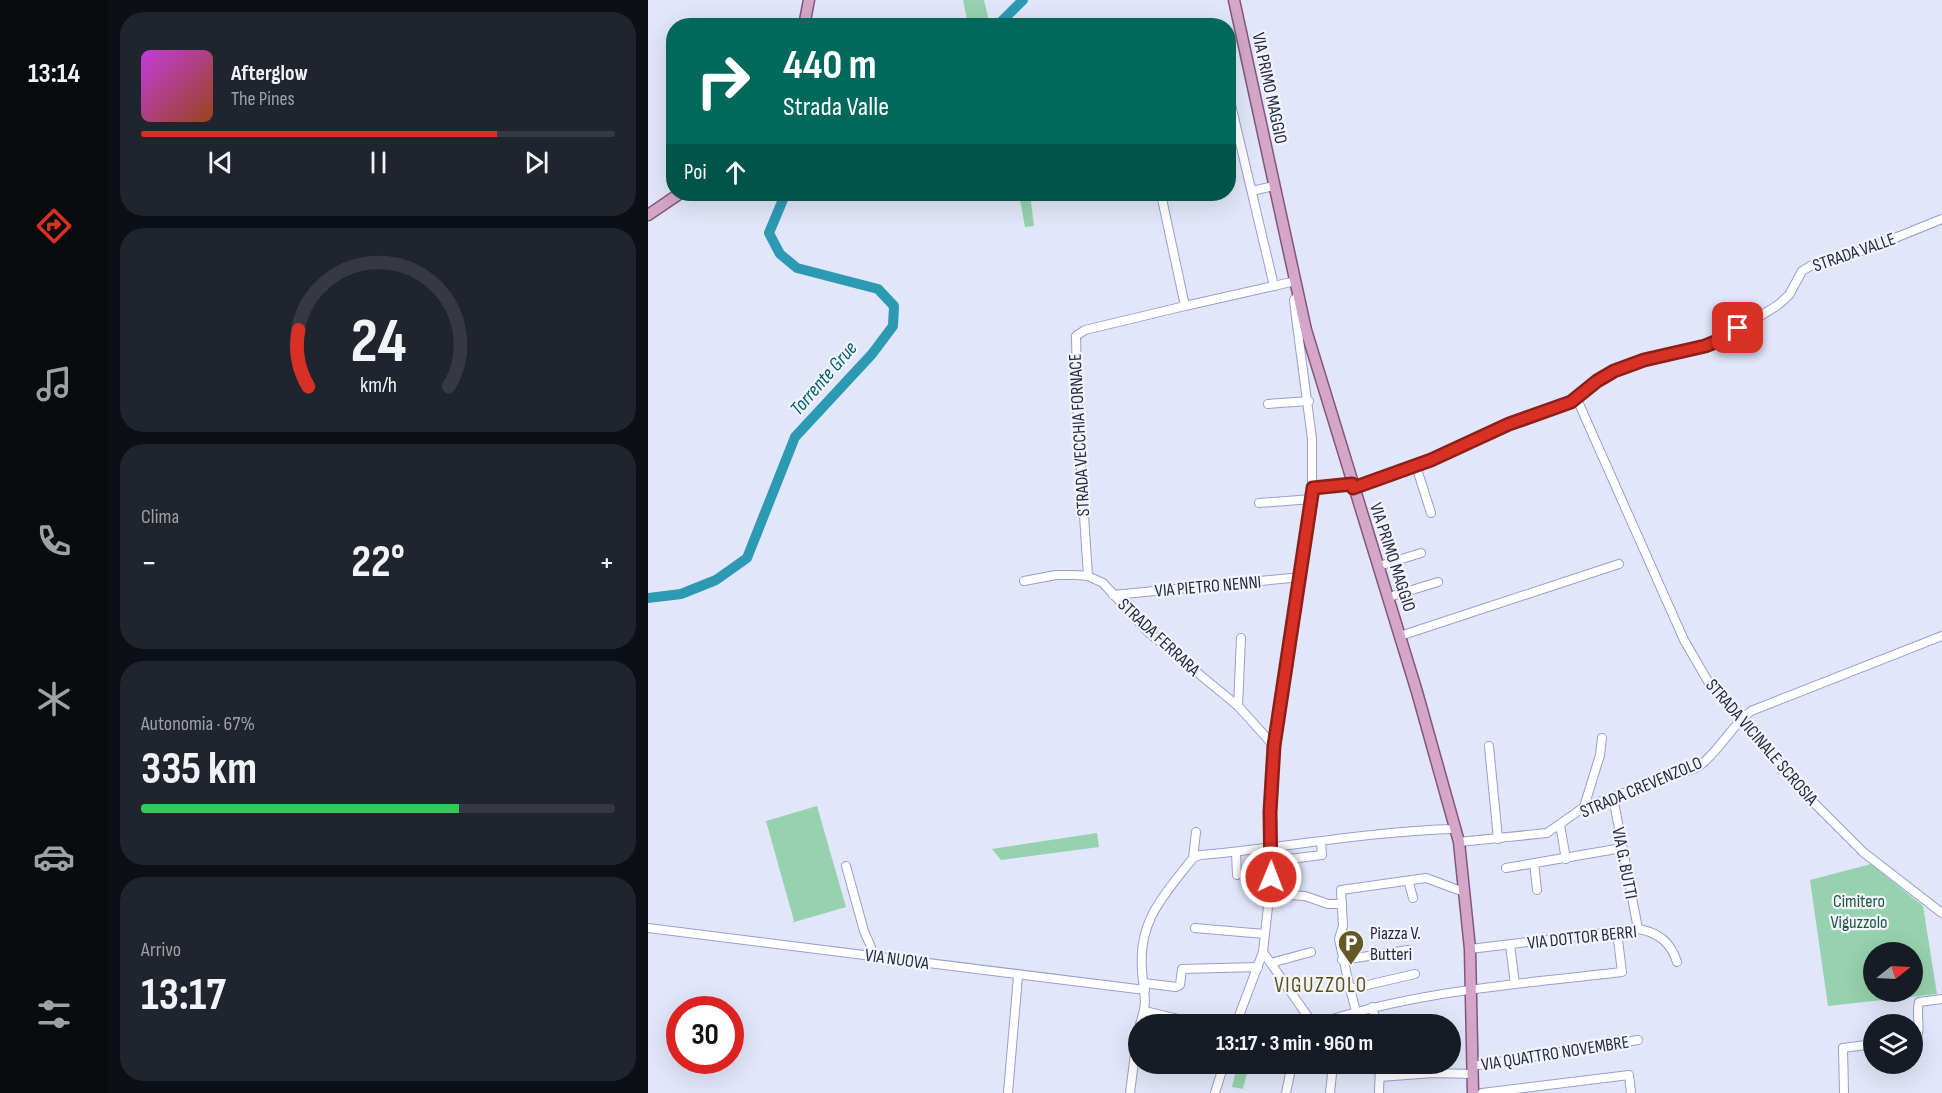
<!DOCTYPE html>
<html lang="it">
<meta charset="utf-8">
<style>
body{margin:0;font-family:"Sofia Sans Condensed",sans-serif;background:#20242c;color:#f1f3f6;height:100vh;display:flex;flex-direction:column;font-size:22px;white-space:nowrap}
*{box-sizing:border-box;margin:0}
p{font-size:20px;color:#9ea1a6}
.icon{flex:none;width:33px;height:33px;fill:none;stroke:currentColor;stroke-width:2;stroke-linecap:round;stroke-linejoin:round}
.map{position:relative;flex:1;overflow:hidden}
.side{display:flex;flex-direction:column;gap:12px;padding:12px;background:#0d0f14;width:540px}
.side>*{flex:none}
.banner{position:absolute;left:18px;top:18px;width:570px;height:183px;border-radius:24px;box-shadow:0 6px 24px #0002;background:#00695c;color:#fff;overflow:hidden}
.needle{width:39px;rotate:72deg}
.buttons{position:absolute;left:1215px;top:942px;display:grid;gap:12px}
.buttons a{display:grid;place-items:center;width:60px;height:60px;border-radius:50%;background:#171b24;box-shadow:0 6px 24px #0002;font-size:30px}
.speed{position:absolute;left:18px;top:996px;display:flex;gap:12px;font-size:30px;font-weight:700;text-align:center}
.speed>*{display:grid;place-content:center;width:78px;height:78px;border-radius:50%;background:#171b24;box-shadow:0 6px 24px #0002;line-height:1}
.speed .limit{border:9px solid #d22;background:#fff;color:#111}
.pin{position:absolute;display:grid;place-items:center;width:51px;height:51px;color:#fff;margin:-26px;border-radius:12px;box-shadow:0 3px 9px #0006}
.me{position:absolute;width:66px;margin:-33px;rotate:1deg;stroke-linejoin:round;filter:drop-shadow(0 0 4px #0008)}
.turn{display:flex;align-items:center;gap:21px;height:126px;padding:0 18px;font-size:27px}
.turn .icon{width:78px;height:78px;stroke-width:2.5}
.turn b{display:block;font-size:42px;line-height:51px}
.then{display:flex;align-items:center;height:57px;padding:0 18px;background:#0003;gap:12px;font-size:22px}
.big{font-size:45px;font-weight:700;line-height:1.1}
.side .widget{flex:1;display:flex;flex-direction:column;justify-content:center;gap:9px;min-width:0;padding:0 21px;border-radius:24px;background:#20242c}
.side .dial{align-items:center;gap:0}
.dial svg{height:156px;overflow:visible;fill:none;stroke:#363941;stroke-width:7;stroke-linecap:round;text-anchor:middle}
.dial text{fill:#f1f3f6;stroke:none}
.song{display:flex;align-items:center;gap:18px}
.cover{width:72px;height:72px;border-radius:9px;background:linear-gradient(135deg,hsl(290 70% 55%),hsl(20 70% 35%))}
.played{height:6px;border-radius:3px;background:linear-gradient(90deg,#d93025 75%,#363941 75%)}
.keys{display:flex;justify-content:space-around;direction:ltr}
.heat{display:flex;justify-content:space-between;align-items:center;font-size:33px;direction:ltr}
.charge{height:9px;border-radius:4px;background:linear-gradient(90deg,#34c759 67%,#363941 0)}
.trip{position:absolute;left:480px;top:1014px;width:333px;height:60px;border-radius:30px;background:#171b24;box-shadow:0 6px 24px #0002;font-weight:700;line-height:60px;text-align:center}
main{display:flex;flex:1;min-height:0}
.dock{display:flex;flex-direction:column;width:108px;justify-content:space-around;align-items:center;background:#090b0e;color:#9ea1a6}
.dock .icon{width:42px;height:42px}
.dock .on{color:#d93025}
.dock b{font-size:27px;color:#f1f3f6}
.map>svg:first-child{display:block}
.green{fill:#96d2ad;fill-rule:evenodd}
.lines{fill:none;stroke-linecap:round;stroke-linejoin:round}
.river{stroke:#2c9ab3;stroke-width:10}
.minor-casing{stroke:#979fcc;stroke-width:10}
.major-casing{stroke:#855580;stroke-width:13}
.minor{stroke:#fff;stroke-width:8}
.major{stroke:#d4a7c8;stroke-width:10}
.route-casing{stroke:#8d1f18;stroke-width:15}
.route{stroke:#d93025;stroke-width:10}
.labels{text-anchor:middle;stroke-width:4.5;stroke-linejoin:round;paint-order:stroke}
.street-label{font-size:18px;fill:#282b3d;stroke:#f2f4fe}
.park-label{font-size:18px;fill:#1f583a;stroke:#f2f4fe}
.poi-label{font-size:18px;fill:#282b3d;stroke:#f2f4fe;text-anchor:start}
.water-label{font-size:20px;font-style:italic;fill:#005e70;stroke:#f2f4fe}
.quarter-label{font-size:21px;letter-spacing:1.5px;fill:#5d5113;stroke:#f2f4fe}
</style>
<main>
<nav class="dock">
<b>13:14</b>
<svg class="icon on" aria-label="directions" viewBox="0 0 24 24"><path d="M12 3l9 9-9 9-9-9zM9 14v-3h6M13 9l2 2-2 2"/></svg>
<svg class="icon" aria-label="music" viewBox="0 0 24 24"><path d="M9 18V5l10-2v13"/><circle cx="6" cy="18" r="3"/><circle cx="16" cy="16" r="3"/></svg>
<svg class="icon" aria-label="phone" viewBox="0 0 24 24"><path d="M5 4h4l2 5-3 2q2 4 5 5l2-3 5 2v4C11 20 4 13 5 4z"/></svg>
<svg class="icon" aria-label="climate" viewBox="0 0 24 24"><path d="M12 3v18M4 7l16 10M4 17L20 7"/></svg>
<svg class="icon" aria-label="car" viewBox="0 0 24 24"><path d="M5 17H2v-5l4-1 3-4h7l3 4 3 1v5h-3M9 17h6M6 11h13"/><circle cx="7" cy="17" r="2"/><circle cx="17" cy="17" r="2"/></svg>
<svg class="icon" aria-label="filters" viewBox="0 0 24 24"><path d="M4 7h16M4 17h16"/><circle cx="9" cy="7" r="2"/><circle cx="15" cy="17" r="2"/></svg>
</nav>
<section class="side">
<div class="widget">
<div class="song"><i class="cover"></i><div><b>Afterglow</b><p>The Pines</p></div></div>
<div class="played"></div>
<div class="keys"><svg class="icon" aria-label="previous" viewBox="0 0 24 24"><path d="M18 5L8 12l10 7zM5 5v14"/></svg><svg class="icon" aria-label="pause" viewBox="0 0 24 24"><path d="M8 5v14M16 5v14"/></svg><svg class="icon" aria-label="next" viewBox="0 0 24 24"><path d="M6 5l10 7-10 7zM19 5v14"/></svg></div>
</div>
<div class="widget dial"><svg viewBox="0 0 100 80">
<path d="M14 69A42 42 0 1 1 86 69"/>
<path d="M14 69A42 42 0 0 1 9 40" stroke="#d93025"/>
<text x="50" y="56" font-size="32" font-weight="700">24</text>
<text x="50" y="72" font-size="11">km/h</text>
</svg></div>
<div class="widget"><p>Clima</p>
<div class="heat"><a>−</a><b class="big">22°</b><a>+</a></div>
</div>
<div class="widget"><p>Autonomia · 67%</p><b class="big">335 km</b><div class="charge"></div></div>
<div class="widget"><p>Arrivo</p><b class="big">13:17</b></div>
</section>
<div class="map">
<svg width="1294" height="1093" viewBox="0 0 1294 1093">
<rect width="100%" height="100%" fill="#e2e6fa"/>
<g class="green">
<path d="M315 0H336L340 17 333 25H320Z"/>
<path d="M371 194H382L386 226 377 227Z"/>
<path d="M169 806 198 907 143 923 146 921 118 821Z"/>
<path d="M449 833 451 847 353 860 344 849Z"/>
<path d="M1223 864 1275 906 1289 994 1180 1006 1162 880ZM1264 952V992H1226V952Z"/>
<path d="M589 1066 600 1069 595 1089 584 1087Z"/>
</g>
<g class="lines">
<g class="river">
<path d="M349 26 375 0"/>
<path d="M0 598 33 594 68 580 99 558 147 437 224 354 245 326 246 306 230 289 149 268 132 254 121 233 136 197 140 194"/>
</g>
<g class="minor-casing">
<g id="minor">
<path d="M604 191 626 186"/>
<path d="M513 194 537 306 626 286 580 92"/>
<path d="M626 286 647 281"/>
<path d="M928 397 1036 640 1061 683 1160 797 1215 852 1294 913"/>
<path d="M620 404 661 401"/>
<path d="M768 466 783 513"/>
<path d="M665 488 704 484"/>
<path d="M705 488 783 460 861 424 923 402 949 381 966 371 996 360 1057 346 1077 338 1130 305 1141 295 1154 271 1166 264 1217 250 1294 219"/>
<path d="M611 503 664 499"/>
<path d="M731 566 773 553"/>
<path d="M440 576 430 424 428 336 437 330 537 306"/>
<path d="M376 581 408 575H428L440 576 455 583 501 633 590 706 626 746"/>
<path d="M465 595 654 577"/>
<path d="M741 597 790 582"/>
<path d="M752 636 971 564"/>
<path d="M590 706 593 638"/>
<path d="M841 746 850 839"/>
<path d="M965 797 990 929"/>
<path d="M936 807 952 755 954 738"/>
<path d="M912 825 918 859"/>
<path d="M811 842 899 833 936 807 1050 767C1071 752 1082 727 1103 711L1294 636"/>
<path d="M588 852 589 875"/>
<path d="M545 858 548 832"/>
<path d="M625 861 674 855 673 842"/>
<path d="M886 863 889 890"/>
<path d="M198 866 216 931 223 947V956"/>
<path d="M858 868 974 848"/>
<path d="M761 883 765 898"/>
<path d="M622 894 657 896 680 904H694"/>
<path d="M0 928 497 990"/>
<path d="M547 928 616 934"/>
<path d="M862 945 867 984"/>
<path d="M822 949 990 929C1010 932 1023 942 1029 962"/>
<path d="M615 952 665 1024"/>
<path d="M694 960 760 950"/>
<path d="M623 963 663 952"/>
<path d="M496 983 528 987 532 985 534 969 610 967"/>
<path d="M702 989 691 939 695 926 693 890 778 878 816 892"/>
<path d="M724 1007 729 1024"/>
<path d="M497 1011 551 1024"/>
<path d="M708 1011 702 989 767 974"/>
<path d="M492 1024C501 999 495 995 494 969 490 920 517 894 545 858L552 855C638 848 721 831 807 829"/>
<path d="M588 1024 615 952 625 861 623 812 626 746 664 509V439L648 317 646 300 650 295"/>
<path d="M669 1024C767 991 871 984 974 972L969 932"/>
<path d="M1264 1037 1270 1034C1272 1023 1268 1013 1271 1002L1294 999"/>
<path d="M824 1066 990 1040"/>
<path d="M732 1077 785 1073 825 1074"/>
<path d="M360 1093 370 976"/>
<path d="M482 1093 490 1030"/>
<path d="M567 1093 576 1064"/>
<path d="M638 1093 644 1064"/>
<path d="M682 1093 685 1064"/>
<path d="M731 1093 732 1064"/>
<path d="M834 1093 981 1075 983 1093"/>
<path d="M1196 1093 1195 1048 1226 1044"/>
</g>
</g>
<g class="major-casing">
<g id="major">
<path d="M586 0 658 330 769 692 811 842 822 949 825 1093"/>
<path d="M156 26 161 0"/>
<path d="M0 215 31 194"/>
</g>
</g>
<use href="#minor" class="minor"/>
<use href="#major" class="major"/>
</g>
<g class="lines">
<g class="route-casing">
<path id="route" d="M623 877 622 812 626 746 665 488 704 484 705 488 783 460 861 424 923 402 949 381 966 371 996 360 1057 346 1077 338 1090 328"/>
</g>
<use href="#route" class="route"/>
</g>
<defs>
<g id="parking-pin" transform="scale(1.35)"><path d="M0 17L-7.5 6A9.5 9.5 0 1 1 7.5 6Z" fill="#645825" stroke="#f2f4fe"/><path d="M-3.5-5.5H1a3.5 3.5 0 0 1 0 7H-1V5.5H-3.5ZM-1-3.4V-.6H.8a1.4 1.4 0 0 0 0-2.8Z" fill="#fff"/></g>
</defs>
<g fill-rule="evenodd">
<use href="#parking-pin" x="703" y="943"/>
</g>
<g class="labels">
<g class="street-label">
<text transform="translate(622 88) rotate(78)" y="6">VIA PRIMO MAGGIO</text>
<text transform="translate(1206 252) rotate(-19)" y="6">STRADA VALLE</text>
<text transform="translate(431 435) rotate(-93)" y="6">STRADA VECCHIA FORNACE</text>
<text transform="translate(745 557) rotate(72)" y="6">VIA PRIMO MAGGIO</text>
<text transform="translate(560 586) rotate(-5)" y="6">VIA PIETRO NENNI</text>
<text transform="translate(511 637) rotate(43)" y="6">STRADA FERRARA</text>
<text transform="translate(1114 742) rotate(49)" y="6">STRADA VICINALE SCROSIA</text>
<text transform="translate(993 787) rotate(-23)" y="6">STRADA CREVENZOLO</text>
<text transform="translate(977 863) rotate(79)" y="6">VIA G. BUTTI</text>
<text transform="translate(934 937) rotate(-6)" y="6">VIA DOTTOR BERRI</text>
<text transform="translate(249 959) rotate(8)" y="6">VIA NUOVA</text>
<text transform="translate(907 1053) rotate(-9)" y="6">VIA QUATTRO NOVEMBRE</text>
</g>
<g class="park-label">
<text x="1211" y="907">Cimitero<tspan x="1211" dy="21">Viguzzolo</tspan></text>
</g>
<g class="poi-label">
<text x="722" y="939">Piazza V.<tspan x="722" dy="21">Butteri</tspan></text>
</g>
<g class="water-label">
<text transform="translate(175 378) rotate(-49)" y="7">Torrente Grue</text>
</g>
<g class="quarter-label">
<text x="673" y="992">VIGUZZOLO</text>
</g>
</g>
</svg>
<div class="buttons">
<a><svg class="needle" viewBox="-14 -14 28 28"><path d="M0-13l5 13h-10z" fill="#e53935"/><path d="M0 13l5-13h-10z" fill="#9ea1a6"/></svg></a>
<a><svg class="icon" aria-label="layers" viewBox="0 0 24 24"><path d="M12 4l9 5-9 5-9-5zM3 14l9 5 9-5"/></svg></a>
</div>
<div class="speed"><div class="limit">30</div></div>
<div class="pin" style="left:1090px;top:328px;background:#d93025"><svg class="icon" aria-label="arrive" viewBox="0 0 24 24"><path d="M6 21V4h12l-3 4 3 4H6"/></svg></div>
<svg class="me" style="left:623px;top:877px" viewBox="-20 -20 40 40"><circle r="17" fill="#d93025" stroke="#fff" stroke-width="3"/><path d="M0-11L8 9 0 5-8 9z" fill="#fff"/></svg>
<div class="trip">13:17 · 3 min · 960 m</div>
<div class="banner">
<div class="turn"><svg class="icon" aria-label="right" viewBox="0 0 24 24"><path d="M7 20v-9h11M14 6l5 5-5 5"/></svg><div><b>440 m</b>Strada Valle</div></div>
<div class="then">Poi<svg class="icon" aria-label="ahead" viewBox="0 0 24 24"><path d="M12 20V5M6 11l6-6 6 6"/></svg></div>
</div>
</div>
</main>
